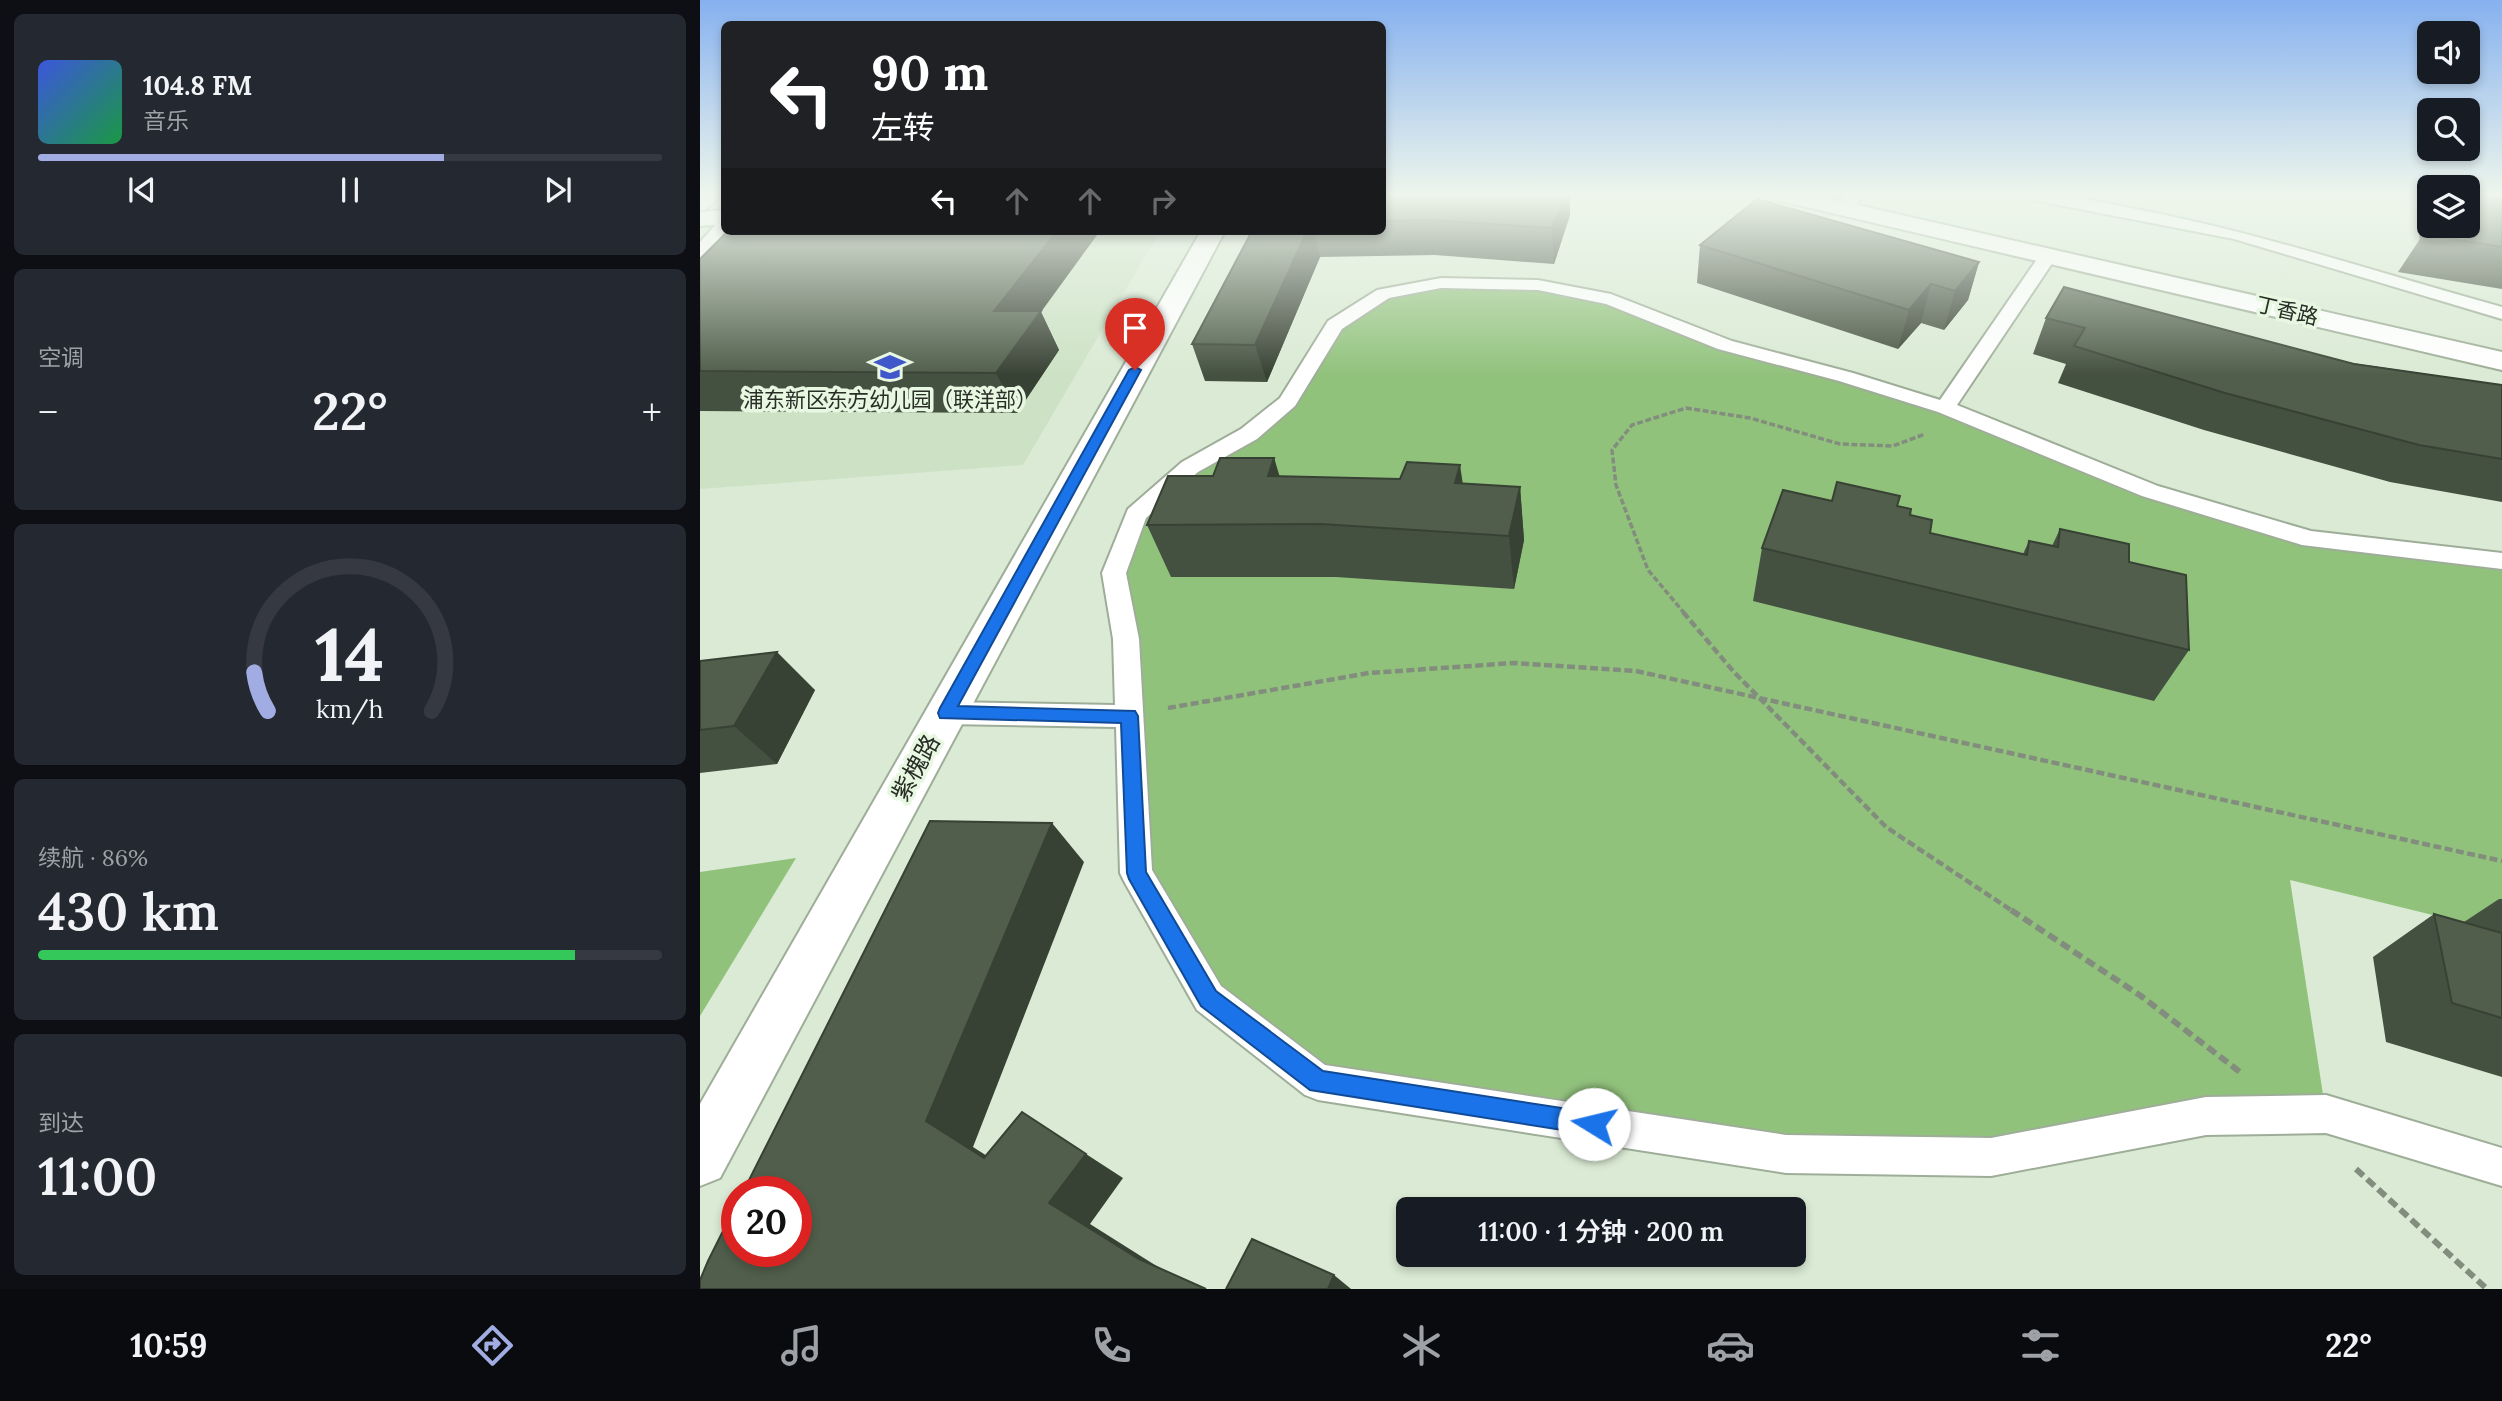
<!DOCTYPE html>
<html lang="zh">
<meta charset="utf-8">
<style>
body{margin:0;font-family:Lora,"Noto Sans SC",serif;background:#242831;color:#f1f3f6;height:100vh;display:flex;flex-direction:column;font-size:26px;white-space:nowrap}
*{box-sizing:border-box;margin:0}
p{font-size:23px;color:#9ea1a6}
.icon{flex:none;width:38px;height:38px;fill:none;stroke:currentColor;stroke-width:2;stroke-linecap:round;stroke-linejoin:round}
.map{position:relative;flex:1;overflow:hidden}
.sheet{display:flex;flex-direction:column;gap:14px;padding:14px;background:#0d0f14;width:700px}
.sheet>*{flex:none}
.banner{position:absolute;left:21px;top:21px;width:665px;height:214px;border-radius:10px;box-shadow:0 4px 10px #0003;background:#202124;color:#fff;overflow:hidden}
.buttons{position:absolute;left:1717px;top:21px;display:grid;gap:14px}
.buttons a{display:grid;place-items:center;width:63px;height:63px;border-radius:10px;background:#171b24;box-shadow:0 4px 10px #0003;font-size:35px}
.speed{position:absolute;left:21px;top:1176px;display:flex;gap:14px;font-size:35px;font-weight:700;text-align:center}
.speed>*{display:grid;place-content:center;width:91px;height:91px;border-radius:50%;background:#171b24;box-shadow:0 4px 10px #0003;line-height:1}
.speed .limit{border:10px solid #d22;background:#fff;color:#111}
.pin{position:absolute;display:grid;place-items:center;width:60px;height:60px;color:#fff;margin:-72px -30px;border-radius:50% 50% 50% 0;rotate:-45deg;box-shadow:0 0 7px #0007}
.pin .icon{rotate:45deg}
.me{position:absolute;width:77px;margin:-38px;rotate:279deg;stroke-linejoin:round;filter:drop-shadow(0 0 5px #0008)}
.turn{display:flex;align-items:center;gap:24px;height:147px;padding:0 35px;font-size:32px}
.turn .icon{width:91px;height:91px;stroke-width:2.5}
.turn b{display:block;font-size:49px;line-height:60px}
.lanes{display:flex;align-items:center;height:66px;padding:0 35px;background:#0003;justify-content:center;gap:35px;direction:ltr}
.lanes .off{opacity:.35}
.big{font-size:52px;font-weight:600;line-height:1.1}
.sheet .widget{flex:1;display:flex;flex-direction:column;justify-content:center;gap:10px;min-width:0;padding:0 24px;border-radius:10px;background:#242831}
.sheet .dial{align-items:center;gap:0}
.dial svg{height:182px;overflow:visible;fill:none;stroke:#363941;stroke-width:7;stroke-linecap:round;text-anchor:middle}
.dial text{fill:#f1f3f6;stroke:none}
.song{display:flex;align-items:center;gap:21px}
.cover{width:84px;height:84px;border-radius:10px;background:linear-gradient(135deg,hsl(230 70% 55%),hsl(140 70% 35%))}
.played{height:7px;border-radius:4px;background:linear-gradient(90deg,#a1ade2 65%,#363941 65%)}
.keys{display:flex;justify-content:space-around;direction:ltr}
.heat{display:flex;justify-content:space-between;align-items:center;font-size:38px;direction:ltr}
.charge{height:10px;border-radius:5px;background:linear-gradient(90deg,#34c759 86%,#363941 0)}
.trip{position:absolute;left:696px;top:1197px;width:410px;height:70px;border-radius:10px;background:#171b24;box-shadow:0 4px 10px #0003;font-weight:600;line-height:70px;text-align:center}
.tab-bar{display:flex;height:112px;justify-content:space-around;align-items:center;background:#090b0e;color:#9ea1a6}
.tab-bar .icon{width:49px;height:49px}
.tab-bar .current{color:#a1ade2}
.tab-bar b{font-size:32px;color:#f1f3f6}
main{display:flex;flex:1;min-height:0}
.map>svg:first-child{display:block}
.built{fill:#cde2c5}
.green{fill:#91c27c}
.lines{fill:none;stroke-linecap:round;stroke-linejoin:round}
.service-casing{stroke:#9ead98;stroke-width:4}
.minor-casing{stroke:#9ead98;stroke-width:4}
.tertiary-casing{stroke:#9ead98;stroke-width:4}
.path-far2{stroke:#828d7e;stroke-width:3.5;stroke-dasharray:6 2.5;stroke-linecap:butt}
.path-far1{stroke:#828d7e;stroke-width:4.5;stroke-dasharray:8 3.5;stroke-linecap:butt}
.path{stroke:#828d7e;stroke-width:6;stroke-dasharray:10 5;stroke-linecap:butt}
.service{fill:#fff;fill-rule:evenodd}
.minor{fill:#fff;fill-rule:evenodd}
.tertiary{fill:#fff;fill-rule:evenodd}
.wall{fill:#455140}
.shaded-wall{fill:#384234}
.building{fill:#505e4b;stroke:#384234;stroke-width:2}
.route{fill:#1a73e8;stroke:#114b97;stroke-width:2}
.labels{text-anchor:middle;stroke-width:7;stroke-linejoin:round;paint-order:stroke}
.far-street-label{font-size:21px;fill:#282e25;stroke:#e7f7e1}
.far-poi-label{font-size:21px;fill:#282e25;stroke:#e7f7e1}
.street-label{font-size:24px;fill:#282e25;stroke:#e7f7e1}
</style>
<main>
<section class="sheet">
<div class="widget">
<div class="song"><i class="cover"></i><div><b>104.8 FM</b><p>音乐</p></div></div>
<div class="played"></div>
<div class="keys"><svg class="icon" aria-label="previous" viewBox="0 0 24 24"><path d="M18 5L8 12l10 7zM5 5v14"/></svg><svg class="icon" aria-label="pause" viewBox="0 0 24 24"><path d="M8 5v14M16 5v14"/></svg><svg class="icon" aria-label="next" viewBox="0 0 24 24"><path d="M6 5l10 7-10 7zM19 5v14"/></svg></div>
</div>
<div class="widget"><p>空调</p>
<div class="heat"><a>−</a><b class="big">22°</b><a>+</a></div>
</div>
<div class="widget dial"><svg viewBox="0 0 100 80">
<path d="M14 69A42 42 0 1 1 86 69"/>
<path d="M14 69A42 42 0 0 1 8 52" stroke="#a1ade2"/>
<text x="50" y="56" font-size="32" font-weight="700">14</text>
<text x="50" y="72" font-size="11">km/h</text>
</svg></div>
<div class="widget"><p>续航 · 86%</p><b class="big">430 km</b><div class="charge"></div></div>
<div class="widget"><p>到达</p><b class="big">11:00</b></div>
</section>
<div class="map">
<svg width="1802" height="1289" viewBox="0 0 1802 1289">
<rect width="100%" height="100%" fill="#daead4"/>
<path class="built" d="M71 231H460L323 465 0 489V269Z"/>
<g class="green">
<path d="M741 283 838 285 911 299 1025 345 1146 377 1450 491 1609 539 1802 561V932L1590 880 1626 1114 1291 1157 1086 1154 618 1082 509 998 436 873 414 573 436 514 588 402 635 325 683 294Z"/>
<path d="M96 858 0 1016V872Z"/>
</g>
<g class="lines">
<g class="service-casing">
<g id="service">
<path d="M5 195H22L6 209 0 211V198Z"/>
<path d="M1145 195H1161L1154 213 1148 215 1140 210Z"/>
<path d="M1325 195C1364 192 1403 203 1441 210 1564 234 1682 274 1802 307V319L1534 239 1333 200Z"/>
<path d="M24 220V231H28L6 256 0 257V242L18 222Z"/>
<path d="M1348 251 1357 256 1257 405 1458 486 1611 531 1802 553V569L1602 545 1442 496 1238 412 1139 381 1018 349 906 304 838 290 741 288 689 298 642 329 595 406 557 439 498 472 446 518 426 573 439 639 452 870 521 986 625 1065 1086 1135 1291 1138 1506 1097 1626 1095 1802 1148V1186L1626 1133 1506 1135 1291 1176 1086 1173 618 1100 605 1095 497 1010 425 883 420 873 416 727 246 724 236 721 232 713 236 705 246 702 415 705 413 639 402 573 428 509 482 462 541 429 580 398 628 321 677 290 741 278 838 280 911 294 1032 341 1153 373 1240 400 1342 252Z"/>
</g>
</g>
<g class="minor-casing">
<path id="minor" d="M501 231H525L20 1178 0 1186V1104Z"/>
</g>
<g class="tertiary-casing">
<g id="tertiary">
<path d="M1073 195H1114L1802 352V370L1085 202 1077 200Z"/>
<path d="M24 210V224L0 226V212Z"/>
</g>
</g>
<path class="path-far2" d="M985 614 948 570 916 485 912 450 932 425 986 408 1050 418 1140 444 1193 446 1225 434"/>
<g class="path-far1">
<path d="M983 612 1033 671 1186 827 1314 912"/>
<path d="M468 708 669 673 814 663 936 671 1802 861"/>
</g>
<g class="path">
<path d="M1311 910 1441 996 1540 1072"/>
<path d="M1656 1169 1787 1289"/>
</g>
<use href="#service" class="service"/>
<use href="#minor" class="minor"/>
<use href="#tertiary" class="tertiary"/>
</g>
<g class="wall">
<path d="M682 195H870V215L854 264 735 255 620 257 567 382 505 381 492 344 552 231H682Z"/>
<path d="M1768 195H1802V289L1698 272 1720 239 1719 236 1729 221V226H1768Z"/>
<path d="M1000 245 1279 262 1268 300 1244 330 1221 323 1198 349 997 283Z"/>
<path d="M0 259 341 312 359 350 317 413 0 411Z"/>
<path d="M1346 318 1802 385V502L1690 482 1504 430 1358 383 1366 364 1333 354Z"/>
<path d="M574 458 579 476 763 484 820 487 824 540 814 589 636 577H471L447 525 513 476Z"/>
<path d="M1132 501 1197 506 1210 515 1230 533 1323 554 1329 541 1352 546 1360 529 1429 562 1489 650 1454 701 1053 601 1062 548Z"/>
<path d="M0 661 115 690 77 764 0 773Z"/>
<path d="M1799 899H1802V1077L1686 1042 1673 957 1734 914 1764 922Z"/>
</g>
<g class="shaded-wall">
<path d="M865 195H870V215L854 264 852 228Z"/>
<path d="M357 231H400L341 312 359 350 317 413 296 373 294 311Z"/>
<path d="M607 231H614L620 257 567 382 555 345Z"/>
<path d="M1279 262 1268 300 1244 330 1255 291Z"/>
<path d="M1231 284 1221 323 1198 349 1209 310Z"/>
<path d="M574 458 590 510 568 476Z"/>
<path d="M760 465 768 518 755 483Z"/>
<path d="M820 487 824 540 814 589 809 536Z"/>
<path d="M77 652 115 690 77 764 34 726Z"/>
<path d="M352 823 384 862 273 1147 328 1182 284 1158 226 1121Z"/>
<path d="M386 1154 423 1178 390 1224 474 1277 439 1259 349 1203Z"/>
<path d="M634 1275 651 1289H628Z"/>
</g>
<g class="building">
<path d="M682 195H865L852 228 730 220 682 221Z"/>
<path d="M1772 195H1802V247L1723 234 1736 226H1768V203L1776 204Z"/>
<path d="M1057 199 1279 262 1255 291 1231 284 1209 310 1000 245Z"/>
<path d="M28 231H357L294 311H341L296 373 0 371V259Z"/>
<path d="M552 231H607L555 345 492 344Z"/>
<path d="M1364 287 1654 364 1802 385V459L1719 445 1525 393 1374 346 1385 328 1346 318Z"/>
<path d="M520 458H574L568 476 700 479 707 462 760 465 755 483 820 487 809 536 621 524 447 525 468 476H513Z"/>
<path d="M1137 482 1200 496 1197 506 1211 509 1210 515 1232 520 1230 533 1327 555 1329 541 1358 547 1360 529 1429 544V562L1486 575 1489 650 1062 548 1083 490 1132 501Z"/>
<path d="M77 652 34 726 0 730V661Z"/>
<path d="M230 821 352 823 226 1121 284 1158 322 1112 386 1154 349 1203 439 1259 506 1289H0V1280L8 1261 37 1203V1251H96V1192H43Z"/>
<path d="M1734 914 1802 933V1018L1752 1003Z"/>
<path d="M552 1239 634 1275 628 1289H526Z"/>
</g>
<linearGradient id="sky" x2="0" y2="1"><stop stop-color="#86b1ef"/><stop offset="0.52" stop-color="#eef6ec"/><stop offset="1" stop-color="#eef6ec" stop-opacity="0"/></linearGradient>
<rect width="1802" height="375" fill="url(#sky)"/>
<path class="route" d="M435 367 441 370 258 706 435 711 438 716 446 872 516 991 623 1071 894 1113 902 1116 905 1124 902 1132 894 1135 610 1090 501 1006 429 879 427 873 421 723 240 718 238 713 240 708 429 370Z"/>
<defs>
<g id="school-bare" transform="scale(2.415)"><path d="M0-5L7-2L0 1L-7-2ZM-4 1L0 2.5L4 1V4Q0 6-4 4Z" fill="#3f57ca" stroke="#e7f7e1" stroke-width="2.5" paint-order="stroke"/></g>
</defs>
<g fill-rule="evenodd">
<use href="#school-bare" x="190" y="367"/>
</g>
<g class="labels">
<g class="far-street-label">
<text transform="translate(1587 311) rotate(13)" y="7">丁香路</text>
</g>
<g class="far-poi-label">
<text x="190" y="407">浦东新区东方幼儿园（联洋部）</text>
</g>
<g class="street-label">
<text transform="translate(216 768) rotate(-61)" y="8">紫槐路</text>
</g>
</g>
</svg>
<div class="buttons">
<a><svg class="icon" aria-label="sound" viewBox="0 0 24 24"><path d="M4 9h4l5-4v14l-5-4H4zM17 9q2 3 0 6"/></svg></a>
<a><svg class="icon" aria-label="search" viewBox="0 0 24 24"><circle cx="10" cy="10" r="6"/><path d="M15 15l6 6"/></svg></a>
<a><svg class="icon" aria-label="layers" viewBox="0 0 24 24"><path d="M12 4l9 5-9 5-9-5zM3 14l9 5 9-5"/></svg></a>
</div>
<div class="speed"><div class="limit">20</div></div>
<div class="pin" style="left:435px;top:370px;background:#d93025"><svg class="icon" aria-label="arrive" viewBox="0 0 24 24"><path d="M6 21V4h12l-3 4 3 4H6"/></svg></div>
<svg class="me" style="left:894px;top:1124px" viewBox="-20 -20 40 40"><circle r="19" fill="#fff"/><path d="M0-13L10 11 0 6-10 11z" fill="#1a73e8"/></svg>
<div class="trip">11:00 · 1 分钟 · 200 m</div>
<div class="banner">
<div class="turn"><svg class="icon" aria-label="left" viewBox="0 0 24 24"><path d="M17 20v-9H6M10 6l-5 5 5 5"/></svg><div><b>90 m</b>左转</div></div>
<div class="lanes"><svg class="icon" aria-label="left" viewBox="0 0 24 24"><path d="M17 20v-9H6M10 6l-5 5 5 5"/></svg><svg class="icon off" aria-label="ahead" viewBox="0 0 24 24"><path d="M12 20V5M6 11l6-6 6 6"/></svg><svg class="icon off" aria-label="ahead" viewBox="0 0 24 24"><path d="M12 20V5M6 11l6-6 6 6"/></svg><svg class="icon off" aria-label="right" viewBox="0 0 24 24"><path d="M7 20v-9h11M14 6l5 5-5 5"/></svg></div>
</div>
</div>
</main>
<nav class="tab-bar">
<b>10:59</b>
<svg class="icon current" aria-label="directions" viewBox="0 0 24 24"><path d="M12 3l9 9-9 9-9-9zM9 14v-3h6M13 9l2 2-2 2"/></svg>
<svg class="icon" aria-label="music" viewBox="0 0 24 24"><path d="M9 18V5l10-2v13"/><circle cx="6" cy="18" r="3"/><circle cx="16" cy="16" r="3"/></svg>
<svg class="icon" aria-label="phone" viewBox="0 0 24 24"><path d="M5 4h4l2 5-3 2q2 4 5 5l2-3 5 2v4C11 20 4 13 5 4z"/></svg>
<svg class="icon" aria-label="climate" viewBox="0 0 24 24"><path d="M12 3v18M4 7l16 10M4 17L20 7"/></svg>
<svg class="icon" aria-label="car" viewBox="0 0 24 24"><path d="M5 17H2v-5l4-1 3-4h7l3 4 3 1v5h-3M9 17h6M6 11h13"/><circle cx="7" cy="17" r="2"/><circle cx="17" cy="17" r="2"/></svg>
<svg class="icon" aria-label="filters" viewBox="0 0 24 24"><path d="M4 7h16M4 17h16"/><circle cx="9" cy="7" r="2"/><circle cx="15" cy="17" r="2"/></svg>
<b>22°</b>
</nav>
